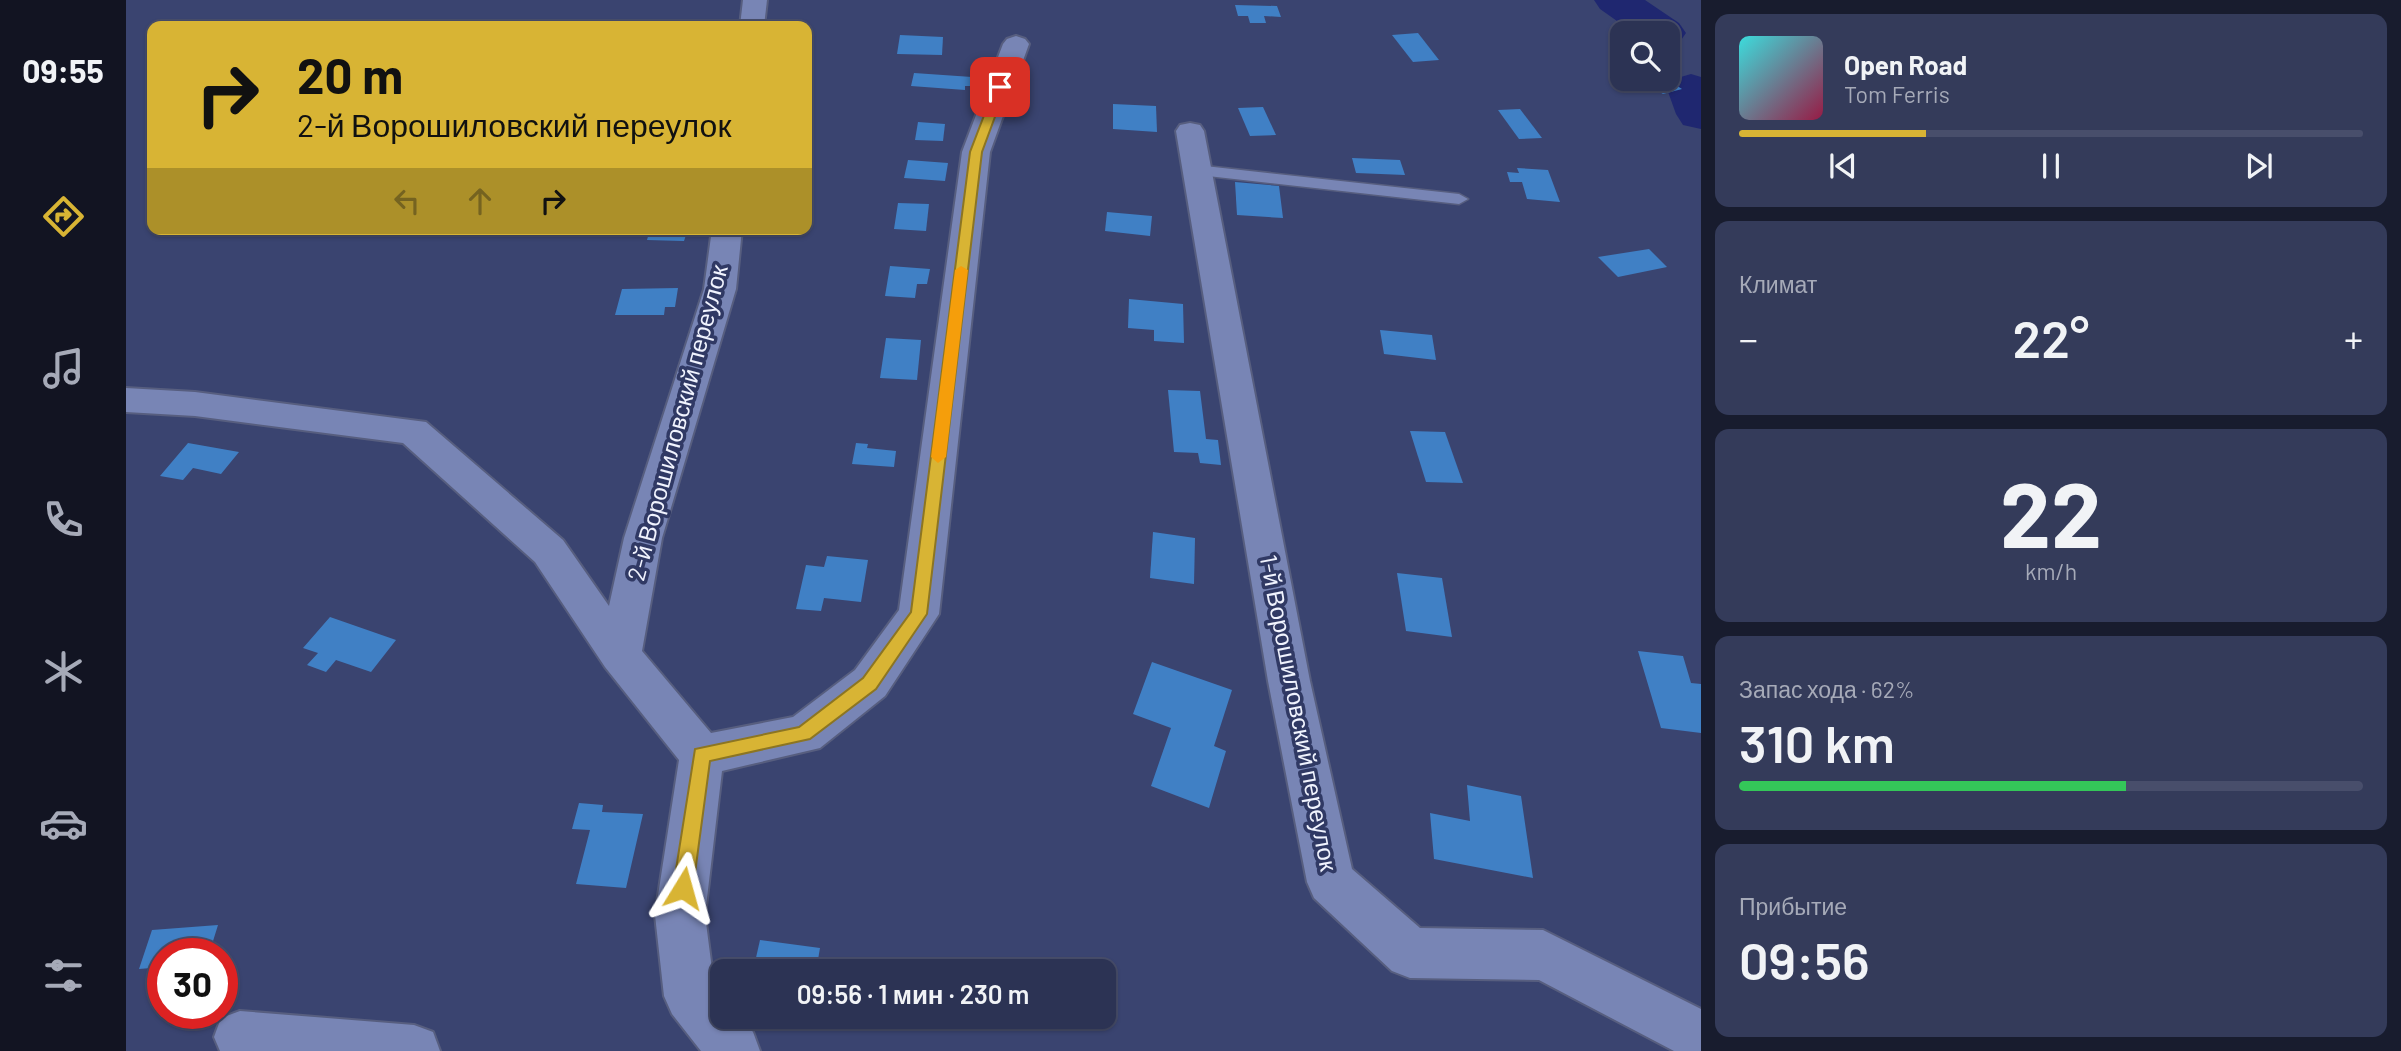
<!DOCTYPE html>
<html lang="ru">
<meta charset="utf-8">
<style>
body{margin:0;font-family:Barlow,sans-serif;background:#343b5a;color:#f1f3f6;height:100vh;display:flex;flex-direction:column;font-size:26px;white-space:nowrap}
*{box-sizing:border-box;margin:0}
p{font-size:23px;color:#a6aab8}
.icon{flex:none;width:38px;height:38px;fill:none;stroke:currentColor;stroke-width:2;stroke-linecap:round;stroke-linejoin:round}
.map{position:relative;flex:1;overflow:hidden}
.side{display:flex;flex-direction:column;gap:14px;padding:14px;background:#181c2e;width:700px}
.side>*{flex:none}
.hud{position:absolute;left:21px;top:21px;width:665px;height:214px;border-radius:14px;box-shadow:0 2px 5px #0004,0 0 0 2px #484e6b;background:#d8b434;color:#111;overflow:hidden}
.controls{position:absolute;left:1484px;top:21px;display:grid;gap:14px}
.controls a{display:grid;place-items:center;width:70px;height:70px;border-radius:14px;background:#2c3354;box-shadow:0 2px 5px #0004,0 0 0 2px #484e6b;font-size:35px}
.speed{position:absolute;left:21px;top:938px;display:flex;gap:14px;font-size:35px;font-weight:700;text-align:center}
.speed>*{display:grid;place-content:center;width:91px;height:91px;border-radius:50%;background:#2c3354;box-shadow:0 2px 5px #0004,0 0 0 2px #484e6b;line-height:1}
.speed .limit{border:10px solid #d22;background:#fff;color:#111}
.pin{position:absolute;display:grid;place-items:center;width:60px;height:60px;color:#fff;margin:-30px;border-radius:14px;box-shadow:0 4px 10px #0006}
.me{position:absolute;width:77px;margin:-38px;rotate:8deg;stroke-linejoin:round;filter:drop-shadow(0 0 5px #0008)}
.turn{display:flex;align-items:center;gap:24px;height:147px;padding:0 35px;font-size:32px}
.turn .icon{width:91px;height:91px;stroke-width:2.5}
.turn b{display:block;font-size:49px;line-height:60px}
.lanes{display:flex;align-items:center;height:66px;padding:0 35px;background:#0003;justify-content:center;gap:35px;direction:ltr}
.lanes .off{opacity:.35}
.big{font-size:52px;font-weight:600;line-height:1.1}
.side .tile{flex:1;display:flex;flex-direction:column;justify-content:center;gap:10px;min-width:0;padding:0 24px;border-radius:14px;background:#343b5a}
.side .dial{align-items:center;gap:0}
.dial b{font-size:91px;line-height:1}
.song{display:flex;align-items:center;gap:21px}
.cover{width:84px;height:84px;border-radius:10px;background:linear-gradient(135deg,hsl(180 70% 55%),hsl(340 70% 35%))}
.played{height:7px;border-radius:4px;background:linear-gradient(90deg,#d8b434 30%,#484e6b 30%)}
.keys{display:flex;justify-content:space-around;direction:ltr}
.heat{display:flex;justify-content:space-between;align-items:center;font-size:38px;direction:ltr}
.charge{height:10px;border-radius:5px;background:linear-gradient(90deg,#34c759 62%,#484e6b 0)}
.trip{position:absolute;left:584px;top:959px;width:406px;height:70px;border-radius:14px;background:#2c3354;box-shadow:0 2px 5px #0004,0 0 0 2px #484e6b;font-weight:600;line-height:70px;text-align:center}
main{display:flex;flex:1;min-height:0}
.tab-bar{display:flex;flex-direction:column;width:126px;justify-content:space-around;align-items:center;background:#121422;color:#a6aab8}
.tab-bar .icon{width:49px;height:49px}
.tab-bar .active{color:#d8b434}
.tab-bar b{font-size:32px;color:#f1f3f6}
.map>svg:first-child{display:block}
.lines{fill:none;stroke-linecap:round;stroke-linejoin:round}
.river{fill:#1f2770;fill-rule:evenodd}
.building{fill:#4080c5}
.service-casing{stroke:#575e7f;stroke-width:3}
.minor-casing{stroke:#575e7f;stroke-width:4}
.service{fill:#7885b5;fill-rule:evenodd}
.minor{fill:#7885b5;fill-rule:evenodd}
.route{fill:#d8b434;stroke:#8c7522;stroke-width:2}
.slow{fill:#f59e0b}
.labels{text-anchor:middle;stroke-width:7;stroke-linejoin:round;paint-order:stroke}
.street-label{font-size:24px;fill:#f0f3fe;stroke:#303964}
</style>
<main>
<nav class="tab-bar">
<b>09:55</b>
<svg class="icon active" aria-label="directions" viewBox="0 0 24 24"><path d="M12 3l9 9-9 9-9-9zM9 14v-3h6M13 9l2 2-2 2"/></svg>
<svg class="icon" aria-label="music" viewBox="0 0 24 24"><path d="M9 18V5l10-2v13"/><circle cx="6" cy="18" r="3"/><circle cx="16" cy="16" r="3"/></svg>
<svg class="icon" aria-label="phone" viewBox="0 0 24 24"><path d="M5 4h4l2 5-3 2q2 4 5 5l2-3 5 2v4C11 20 4 13 5 4z"/></svg>
<svg class="icon" aria-label="climate" viewBox="0 0 24 24"><path d="M12 3v18M4 7l16 10M4 17L20 7"/></svg>
<svg class="icon" aria-label="car" viewBox="0 0 24 24"><path d="M5 17H2v-5l4-1 3-4h7l3 4 3 1v5h-3M9 17h6M6 11h13"/><circle cx="7" cy="17" r="2"/><circle cx="17" cy="17" r="2"/></svg>
<svg class="icon" aria-label="filters" viewBox="0 0 24 24"><path d="M4 7h16M4 17h16"/><circle cx="9" cy="7" r="2"/><circle cx="15" cy="17" r="2"/></svg>
</nav>
<div class="map">
<svg width="1575" height="1051" viewBox="0 0 1575 1051">
<rect width="100%" height="100%" fill="#3a4470"/>
<g class="lines">
<g class="river">
<path d="M1468 0H1519L1553 23 1560 33 1553 43 1542 45V33H1508L1474 9Z"/>
<path d="M1565 74 1575 77V129L1557 125 1550 114 1541 89 1548 79Z"/>
</g>
</g>
<g class="building">
<path d="M1109 5 1151 6 1155 17 1138 16 1140 23H1124L1122 16H1112Z"/>
<path d="M1292 33 1313 60 1287 62 1266 35Z"/>
<path d="M774 35 817 37 816 55 771 54Z"/>
<path d="M788 73 846 77 845 86H839V90L785 86Z"/>
<path d="M1523 79H1540L1556 89 1537 94 1516 81Z"/>
<path d="M987 104 1030 106 1031 132 987 129Z"/>
<path d="M1137 107 1150 135 1124 136 1112 108Z"/>
<path d="M1394 109 1416 138 1393 139 1372 110Z"/>
<path d="M792 122 819 124 817 141 789 140Z"/>
<path d="M1226 158 1274 160 1279 175 1230 173Z"/>
<path d="M782 160 822 163 819 181 778 178Z"/>
<path d="M1391 168 1422 170 1434 202 1401 199 1396 182H1384L1381 172 1393 173Z"/>
<path d="M1109 182 1153 186 1157 218 1111 215Z"/>
<path d="M772 203 803 204 800 231 768 229Z"/>
<path d="M981 212 1026 216 1024 236 979 231Z"/>
<path d="M524 229H562L558 241 521 240Z"/>
<path d="M1523 249 1541 267 1492 277 1472 257Z"/>
<path d="M764 266 804 269 801 284H791L789 298 759 296Z"/>
<path d="M552 288 549 307H539L538 315H489L496 289Z"/>
<path d="M1003 299 1057 304 1058 343 1028 341V330L1002 328Z"/>
<path d="M1254 330 1306 335 1310 360 1258 354Z"/>
<path d="M760 338 795 340 791 380 754 378Z"/>
<path d="M1042 390 1074 391 1080 439 1092 440 1095 465 1074 463 1072 453 1048 452Z"/>
<path d="M1284 431 1319 432 1337 483 1300 482Z"/>
<path d="M62 443 113 452 95 474 67 468 57 480 34 476Z"/>
<path d="M730 443 742 444 741 448 770 451 768 467 726 464Z"/>
<path d="M1027 532 1069 538 1068 584 1024 578Z"/>
<path d="M701 556 742 560 735 602 698 598 695 611 670 609 680 565 698 567Z"/>
<path d="M1271 573 1316 578 1326 637 1280 631Z"/>
<path d="M204 617 270 640 245 672 210 660 200 672 181 665 192 653 177 648Z"/>
<path d="M1512 651 1557 656 1565 683 1575 684V733L1535 728Z"/>
<path d="M1026 662 1106 690 1088 746 1100 751 1083 808 1025 786 1045 728 1007 714Z"/>
<path d="M1341 785 1395 796 1407 878 1308 859 1304 813 1344 821Z"/>
<path d="M453 803 477 805 476 812 517 814 500 888 450 884 464 830 446 829Z"/>
<path d="M92 925 83 954H37V967L13 969 26 930Z"/>
<path d="M634 940 694 948 690 971H627Z"/>
</g>
<g class="lines">
<g class="service-casing">
<path id="service" d="M1070 165 1333 194 1342 199 1333 204 1064 174 1061 170 1064 166Z"/>
</g>
<g class="minor-casing">
<g id="minor">
<path d="M617 0H641L638 26H614Z"/>
<path d="M890 36 899 39 903 44 864 152 813 614 759 696 694 748 596 771 579 915 588 985 597 996V1017H614L627 1032 634 1051H575L546 1014 538 996 529 915 553 760 479 667 409 562 277 443 69 416 0 412V388L69 392 300 422 437 540 483 606 498 538 578 289 586 229H616L610 289 536 538 516 651 585 733 667 717 729 670 773 610 836 152 877 44 881 39Z"/>
<path d="M1064 123 1074 125 1078 131 1184 681 1226 869 1294 928 1417 930 1575 1009V1051H1548L1413 980 1284 978 1266 971 1188 898 1181 882 1142 681 1050 131 1054 125Z"/>
<path d="M114 1011 288 1025 307 1032 314 1051H94L88 1037 95 1018Z"/>
</g>
</g>
<use href="#service" class="service"/>
<use href="#minor" class="minor"/>
</g>
<path class="route" d="M874 84 880 87 856 152 801 614 750 689 684 739 584 761 567 888 564 895 557 898 550 895 547 888 569 749 673 727 737 678 785 612 844 152 869 87Z"/>
<path class="slow" d="M835 266 842 270 820 457 812 463 805 457 829 270Z"/>
<g class="labels">
<g class="street-label">
<text transform="translate(552 423) rotate(-75)" y="8">2-й Ворошиловский переулок</text>
<text transform="translate(1172 713) rotate(79)" y="8">1-й Ворошиловский переулок</text>
</g>
</g>
</svg>
<div class="controls">
<a><svg class="icon" aria-label="search" viewBox="0 0 24 24"><circle cx="10" cy="10" r="6"/><path d="M15 15l6 6"/></svg></a>
</div>
<div class="speed"><div class="limit">30</div></div>
<div class="pin" style="left:874px;top:87px;background:#d93025"><svg class="icon" aria-label="arrive" viewBox="0 0 24 24"><path d="M6 21V4h12l-3 4 3 4H6"/></svg></div>
<svg class="me" style="left:557px;top:888px" viewBox="-20 -20 40 40"><path d="M0-17L14 15 0 8-14 15z" fill="#d8b434" stroke="#fff" stroke-width="4"/></svg>
<div class="trip">09:56 · 1 мин · 230 m</div>
<div class="hud">
<div class="turn"><svg class="icon" aria-label="right" viewBox="0 0 24 24"><path d="M7 20v-9h11M14 6l5 5-5 5"/></svg><div><b>20 m</b>2-й Ворошиловский переулок</div></div>
<div class="lanes"><svg class="icon off" aria-label="left" viewBox="0 0 24 24"><path d="M17 20v-9H6M10 6l-5 5 5 5"/></svg><svg class="icon off" aria-label="ahead" viewBox="0 0 24 24"><path d="M12 20V5M6 11l6-6 6 6"/></svg><svg class="icon" aria-label="right" viewBox="0 0 24 24"><path d="M7 20v-9h11M14 6l5 5-5 5"/></svg></div>
</div>
</div>
<section class="side">
<div class="tile">
<div class="song"><i class="cover"></i><div><b>Open Road</b><p>Tom Ferris</p></div></div>
<div class="played"></div>
<div class="keys"><svg class="icon" aria-label="previous" viewBox="0 0 24 24"><path d="M18 5L8 12l10 7zM5 5v14"/></svg><svg class="icon" aria-label="pause" viewBox="0 0 24 24"><path d="M8 5v14M16 5v14"/></svg><svg class="icon" aria-label="next" viewBox="0 0 24 24"><path d="M6 5l10 7-10 7zM19 5v14"/></svg></div>
</div>
<div class="tile"><p>Климат</p>
<div class="heat"><a>−</a><b class="big">22°</b><a>+</a></div>
</div>
<div class="tile dial"><b>22</b><p>km/h</p></div>
<div class="tile"><p>Запас хода · 62%</p><b class="big">310 km</b><div class="charge"></div></div>
<div class="tile"><p>Прибытие</p><b class="big">09:56</b></div>
</section>
</main>
